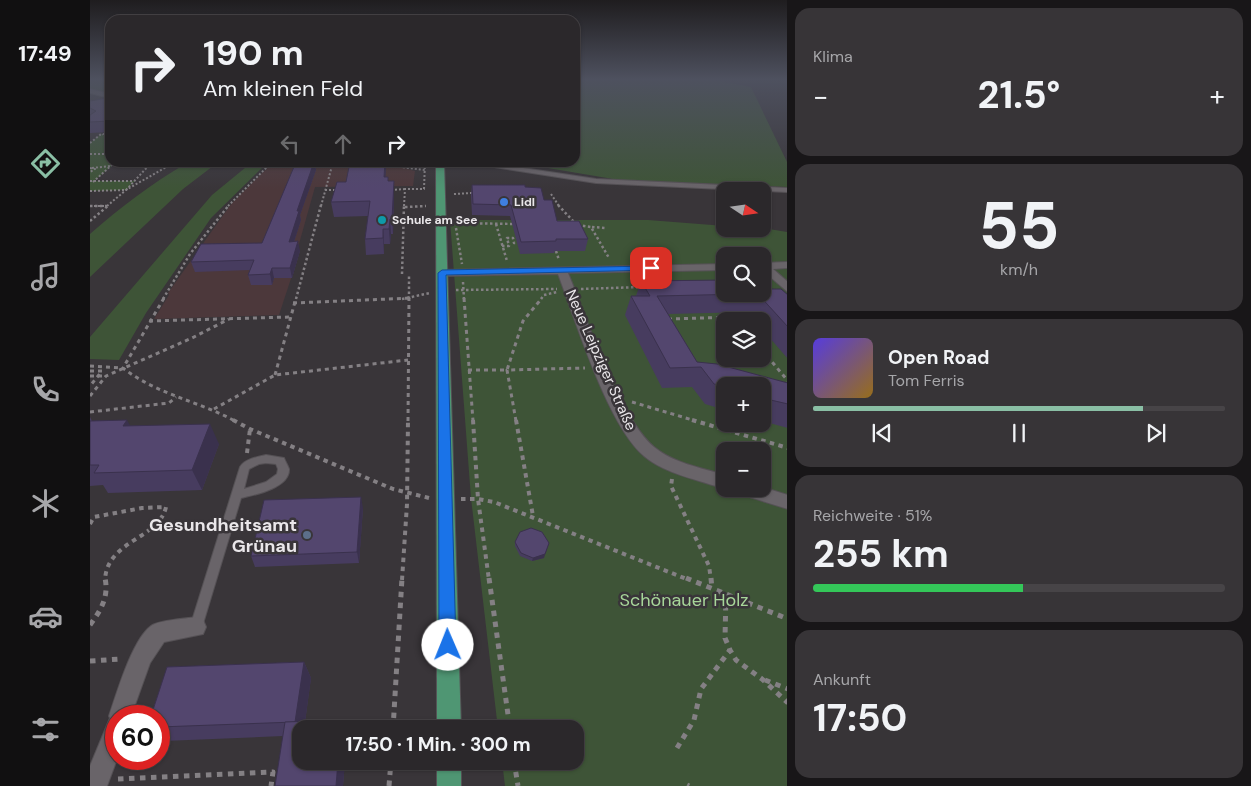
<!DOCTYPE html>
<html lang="de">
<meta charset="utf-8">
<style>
body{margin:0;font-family:"DM Sans",sans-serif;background:#373437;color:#f1f3f6;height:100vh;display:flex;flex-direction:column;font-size:19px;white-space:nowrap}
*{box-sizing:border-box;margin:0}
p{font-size:16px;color:#a6a6a9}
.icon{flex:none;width:28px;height:28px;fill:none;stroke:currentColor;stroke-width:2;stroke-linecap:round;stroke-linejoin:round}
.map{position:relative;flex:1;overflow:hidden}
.drawer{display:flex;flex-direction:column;gap:8px;padding:8px;background:#181618;width:464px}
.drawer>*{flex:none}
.guide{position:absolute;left:15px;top:15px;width:475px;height:152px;border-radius:15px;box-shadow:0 1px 4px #0004,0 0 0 1px #474447;background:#2b282b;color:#f1f3f6;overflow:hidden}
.needle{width:32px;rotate:103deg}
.tools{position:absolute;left:626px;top:182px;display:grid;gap:10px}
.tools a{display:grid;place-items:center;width:55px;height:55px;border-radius:10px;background:#2b282b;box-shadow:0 1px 4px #0004,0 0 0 1px #474447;font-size:25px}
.speed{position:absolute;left:15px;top:705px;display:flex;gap:10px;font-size:25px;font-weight:700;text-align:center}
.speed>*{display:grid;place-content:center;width:65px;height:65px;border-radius:50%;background:#2b282b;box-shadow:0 1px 4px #0004,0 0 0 1px #474447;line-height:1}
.speed .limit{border:8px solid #d22;background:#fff;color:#111}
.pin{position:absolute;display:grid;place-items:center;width:42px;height:42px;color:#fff;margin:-21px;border-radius:10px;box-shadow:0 2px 8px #0006}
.me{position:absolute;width:55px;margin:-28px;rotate:359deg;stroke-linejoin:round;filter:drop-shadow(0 0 4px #0008)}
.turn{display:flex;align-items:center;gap:18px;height:105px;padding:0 15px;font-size:22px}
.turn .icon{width:65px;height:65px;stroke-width:2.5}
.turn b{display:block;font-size:35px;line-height:42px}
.lanes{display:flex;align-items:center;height:48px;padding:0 15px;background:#0003;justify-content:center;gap:25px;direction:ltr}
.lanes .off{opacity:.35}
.big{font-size:38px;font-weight:700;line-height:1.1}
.drawer .widget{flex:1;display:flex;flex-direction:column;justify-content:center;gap:8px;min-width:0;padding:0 18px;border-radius:15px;background:#373437}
.drawer .dial{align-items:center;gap:0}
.dial b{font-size:65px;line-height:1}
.song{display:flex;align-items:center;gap:15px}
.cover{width:60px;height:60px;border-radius:8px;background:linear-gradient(135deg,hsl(250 70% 55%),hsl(40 70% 35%))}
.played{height:5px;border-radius:2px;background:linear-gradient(90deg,#8abfa5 80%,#474447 80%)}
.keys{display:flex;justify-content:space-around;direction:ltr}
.heat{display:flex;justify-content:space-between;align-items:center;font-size:28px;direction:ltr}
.charge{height:8px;border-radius:4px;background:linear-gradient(90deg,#34c759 51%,#474447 0)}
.trip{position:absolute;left:202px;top:720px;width:292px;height:50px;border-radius:15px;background:#2b282b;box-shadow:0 1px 4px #0004,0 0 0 1px #474447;font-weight:700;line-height:50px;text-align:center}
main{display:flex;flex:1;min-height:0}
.dock{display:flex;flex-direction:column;width:90px;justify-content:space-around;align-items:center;background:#111011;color:#a6a6a9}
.dock .icon{width:35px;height:35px}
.dock .active{color:#8abfa5}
.dock b{font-size:22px;color:#f1f3f6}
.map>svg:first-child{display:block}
.education{fill:#4c383b}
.green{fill:#3e5437;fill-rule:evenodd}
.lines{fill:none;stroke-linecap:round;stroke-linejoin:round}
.service-casing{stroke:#555155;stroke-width:2}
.minor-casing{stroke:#555155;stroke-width:2}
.tertiary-casing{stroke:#555155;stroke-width:2}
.secondary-casing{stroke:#555155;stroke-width:2}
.primary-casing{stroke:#555155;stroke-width:2}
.path-far5{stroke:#848084;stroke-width:1;stroke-dasharray:1 1;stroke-linecap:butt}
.path-far4{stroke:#848084;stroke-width:2;stroke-dasharray:2 2;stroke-linecap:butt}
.path-far3{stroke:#848084;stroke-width:2.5;stroke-dasharray:2.5 2.5;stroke-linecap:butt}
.path-far2{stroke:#848084;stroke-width:3;stroke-dasharray:4 4;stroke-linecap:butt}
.path-far1{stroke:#848084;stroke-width:4;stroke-dasharray:4.5 4.5;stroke-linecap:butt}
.path{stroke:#848084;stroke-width:5;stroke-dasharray:5.5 5.5;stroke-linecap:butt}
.service{fill:#696469;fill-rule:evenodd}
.minor{fill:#696469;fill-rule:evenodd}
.tertiary{fill:#696469;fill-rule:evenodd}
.secondary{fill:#696469;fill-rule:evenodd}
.primary{fill:#4f9673;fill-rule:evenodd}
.path-bridge{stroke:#848084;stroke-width:3;stroke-dasharray:4 4;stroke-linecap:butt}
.wall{fill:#473c5f}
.shaded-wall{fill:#3a314d}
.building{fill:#53466e;stroke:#3a314d}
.route{fill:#1a73e8;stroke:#114b97}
.shop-dot{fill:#3f7fe0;stroke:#393539;stroke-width:2}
.culture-dot{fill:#0f9aa8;stroke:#393539;stroke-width:2}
.service-dot{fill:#5c6f8a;stroke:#393539;stroke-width:2}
.labels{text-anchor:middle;stroke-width:5;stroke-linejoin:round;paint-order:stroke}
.far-poi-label{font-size:12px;font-weight:bold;fill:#eae7ea;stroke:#393539;text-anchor:start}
.street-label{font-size:15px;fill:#eae7ea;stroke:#393539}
.near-poi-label{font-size:18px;font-weight:bold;fill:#eae7ea;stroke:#393539;text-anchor:end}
.near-park-label{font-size:18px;fill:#a7d699;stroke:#393539}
</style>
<main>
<nav class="dock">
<b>17:49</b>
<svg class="icon active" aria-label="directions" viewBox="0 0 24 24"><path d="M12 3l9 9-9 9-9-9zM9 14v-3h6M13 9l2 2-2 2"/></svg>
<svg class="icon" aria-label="music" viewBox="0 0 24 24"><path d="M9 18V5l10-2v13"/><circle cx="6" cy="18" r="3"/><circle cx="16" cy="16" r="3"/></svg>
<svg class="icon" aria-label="phone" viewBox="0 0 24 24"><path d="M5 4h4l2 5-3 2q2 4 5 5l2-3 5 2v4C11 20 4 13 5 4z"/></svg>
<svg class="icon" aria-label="climate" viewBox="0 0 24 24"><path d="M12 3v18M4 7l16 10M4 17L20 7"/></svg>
<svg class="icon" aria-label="car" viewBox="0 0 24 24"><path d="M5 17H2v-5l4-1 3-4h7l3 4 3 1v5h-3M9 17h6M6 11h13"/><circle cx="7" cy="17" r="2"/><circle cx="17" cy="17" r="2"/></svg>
<svg class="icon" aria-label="filters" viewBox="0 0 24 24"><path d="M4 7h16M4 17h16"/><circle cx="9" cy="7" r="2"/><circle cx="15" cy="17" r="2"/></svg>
</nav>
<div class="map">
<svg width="698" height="786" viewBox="0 0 698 786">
<rect width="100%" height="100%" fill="#393539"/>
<path class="education" d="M232 164 307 166 325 171 323 186 225 187 207 251H210L189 315 64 319 79 295 78 293 129 221 142 203 173 172 181 165H186Z"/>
<g class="green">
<path d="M0 79H20V94L0 90Z"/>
<path d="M485 79H620L661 87 697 162V187L529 180 428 163 485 162Z"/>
<path d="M11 134H20V162L25 163 4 181H45L36 190 0 191V143Z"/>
<path d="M97 163H127L93 189 0 277V234C31 207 62 183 97 163Z"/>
<path d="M161 163H177L121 218 56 313 29 360 0 359V337L122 195Z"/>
<path d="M360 220H558L635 226V229L673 228 697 232V786H415L412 761H486V729H408L381 498ZM635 256H672V294H635ZM635 321H672V359H635ZM635 386H672V424H635ZM635 451H672V489H635Z"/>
</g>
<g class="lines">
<g class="service-casing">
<path id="service" d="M176 455 194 458C195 461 198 466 199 469 200 488 164 495 151 498L112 627 111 632 106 633 101 632 100 627 150 467C155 459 167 457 176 455ZM176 463 186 464 188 469 187 474 176 482 154 489 159 469 169 464Z"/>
</g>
<g class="minor-casing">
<g id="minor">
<path d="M698 262V268L683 269 698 282V292L672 270V263Z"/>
<path d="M635 264V270L478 273C497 319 528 416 564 447 583 463 612 468 635 475V489C609 480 575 474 554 456 517 424 486 321 468 274L352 276 347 273 352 270Z"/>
<path d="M672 487 698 495V509L650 494 648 489Z"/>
<path d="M106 617 113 620 116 627 113 634 74 642 60 663 41 716H26L27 759 17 786H0V766L20 718 19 716C27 693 42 640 61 626 69 620 95 619 106 617Z"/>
</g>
</g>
<g class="tertiary-casing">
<path id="tertiary" d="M372 162H394L506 179 698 188V192L506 183Z"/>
</g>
<g class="secondary-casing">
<path id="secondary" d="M0 89 20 94V98L0 93Z"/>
</g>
<g class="primary-casing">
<g id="primary">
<path d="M346 162H354L371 729H347Z"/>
<rect x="347" y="761" width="24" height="25"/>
</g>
</g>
<path class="path-far5" d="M10 135 20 134"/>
<g class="path-far4">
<path d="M0 143 11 134H20"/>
<path d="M0 154H20"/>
<path d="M249 162 262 164"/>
<path d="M182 163H210"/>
<path d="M293 165 335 170"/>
<path d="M0 168 5 169 0 172"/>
<path d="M2 168 21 166"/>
<path d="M0 181H44"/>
<path d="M3 182 25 162"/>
<path d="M235 190H247"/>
<path d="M301 190 315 189"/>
<path d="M0 191 36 190 62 162"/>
<path d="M364 194 382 193"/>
<path d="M461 194 469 206"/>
<path d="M0 206H17"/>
<path d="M17 206 36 190 85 162"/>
<path d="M138 206 182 162"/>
<path d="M231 206 242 166 246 162"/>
<path d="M314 206 315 189H334L335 162"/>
</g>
<g class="path-far3">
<path d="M468 205 485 223"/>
<path d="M0 206H17"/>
<path d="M315 207 336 206"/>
<path d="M0 221 19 205"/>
<path d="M365 223 425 224"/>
<path d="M406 224 417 261"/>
<path d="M488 225 501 227 519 258"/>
<path d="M502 227 516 228"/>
<path d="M366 228 372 264"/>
<path d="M412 246H419L417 238H423L424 243H427"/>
<path d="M466 251 469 260"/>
<path d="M312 274 314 205"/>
<path d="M373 282 374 299"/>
<path d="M491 289 552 287"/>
<path d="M366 290 467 289"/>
<path d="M73 299 100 254 139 205"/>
<path d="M206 299 231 205"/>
<path d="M312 299 340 293"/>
<path d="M319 299V274"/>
<path d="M451 299 454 295 467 292"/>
</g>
<g class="path-far2">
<path d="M74 298 33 368C66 394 108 401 145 421"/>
<path d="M374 298 383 421"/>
<path d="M203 303 323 298"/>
<path d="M578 319 646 317 650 321"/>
<path d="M59 321 200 317"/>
<path d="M672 350 698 381"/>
<path d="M0 366 32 368"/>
<path d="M378 370H417L433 321 452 298"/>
<path d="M185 375 206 298"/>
<path d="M0 376H16"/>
<path d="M0 396 16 376 102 338 139 319"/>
<path d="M542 402 606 421"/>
<path d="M124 409 185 375 318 360"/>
<path d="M0 412 79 403 86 397"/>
<path d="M318 421 319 298"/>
<path d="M426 421 417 370 495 368"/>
</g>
<g class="path-far1">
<path d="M143 420 160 429 303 489 339 498"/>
<path d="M383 420 388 499 399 580"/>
<path d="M426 420 443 516"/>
<path d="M602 420 698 448"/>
<path d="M157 453 160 429"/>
<path d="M582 479 581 486 619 566 621 580"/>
<path d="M371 499H388L404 502 599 580"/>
<path d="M0 524 4 517 52 508 76 507C69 539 17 540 15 580"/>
<path d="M312 580 317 504 318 420"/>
</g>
<g class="path">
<path d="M399 578 420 729"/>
<path d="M596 578 698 619"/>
<path d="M621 578 622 589"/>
<path d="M636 594 635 638 640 650 646 660 672 679 698 703"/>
<path d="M0 625C11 610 19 597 15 578"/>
<path d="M0 661 31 659"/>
<path d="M675 680 698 689"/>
<path d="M303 729 312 578"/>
<path d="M587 748 604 720 611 689 640 650"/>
<path d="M424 761 428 786"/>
<path d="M28 779 183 772 181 786"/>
<path d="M597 785 599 786"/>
<path d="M299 786 301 761"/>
</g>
<use href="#service" class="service"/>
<use href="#minor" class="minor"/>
<use href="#tertiary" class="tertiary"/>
<use href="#secondary" class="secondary"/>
<use href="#primary" class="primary"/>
<path class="path-bridge" d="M0 371H12L0 386"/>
</g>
<g class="wall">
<path d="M20 98V132L0 133V101Z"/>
<path d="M206 162H225L226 170 210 215 211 220 204 242 210 251 202 278H184L182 285H161L158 275 160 270 105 272 101 262 172 243Z"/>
<path d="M296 166 295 177 304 196 303 234H301L300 244H294V254L276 255 275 239 278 216 244 217 241 202 256 182Z"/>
<path d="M382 185 435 187 454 200 467 221 498 239 495 251H465L464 253 430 254 420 216 382 215 381 195Z"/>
<path d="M551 281 672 294 698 295V359L672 329V321H666L659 312 578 314 607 362 698 383V428L672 421V386H635V410L615 404 602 387 572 388 535 315 541 296H546Z"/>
<path d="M0 417 2 421 41 426 129 444 112 490 18 493 13 485 0 486Z"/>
<path d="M273 508 269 563 165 567 161 556Z"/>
<path d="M425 542 454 558 442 561 430 556 425 546Z"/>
<path d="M214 662 221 678 215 722 252 720 255 729H211V761H255L253 786H185L193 736 74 741 69 737V716H61L77 667Z"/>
</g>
<g class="shaded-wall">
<path d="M224 162 226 170 210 215 211 220 201 251 199 242 207 211Z"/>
<path d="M295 162H296V166L295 191 294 177Z"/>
<path d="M304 181V196L303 234 302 219Z"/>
<path d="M300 219 301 234 300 244 299 229Z"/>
<path d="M293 229 294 244V254L293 238Z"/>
<path d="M208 241 210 251 202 278 200 268Z"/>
<path d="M182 268 184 278 182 285 180 274Z"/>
<path d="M37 420 48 440 33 426Z"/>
<path d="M120 424 129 444 112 490 102 470Z"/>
<path d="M271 497 273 508 269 563 267 552Z"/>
<path d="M459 543 454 558 442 561 443 558Z"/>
<path d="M214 662 221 678 214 729 205 722Z"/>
<path d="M252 720 255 729H251Z"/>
<path d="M248 761H255L253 786H246Z"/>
</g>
<g class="building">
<path d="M20 98V121L0 122V115L6 111 0 108V101L12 99Z"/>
<path d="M206 162H224L207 211H209L199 242 208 241 200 268H182L180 274 158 275 164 260 101 262 111 244 172 243Z"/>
<path d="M260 162H295L294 177H298V181H304L302 219H300L299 229H293V238L275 239 280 201 241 202 247 182H256Z"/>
<path d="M382 185H435V187L451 188 454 200H462L467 221H489L498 239H466V241L431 242 421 205 383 204Z"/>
<path d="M635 280V294H655L567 296 607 362 627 364 698 383V404L672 398V386H635V387L624 384 611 367 580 368 541 296H560L551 281Z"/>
<path d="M672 289H691L698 295V327L668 294H672Z"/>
<path d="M37 420 33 426 120 424 102 470 4 473 9 465H0V421Z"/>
<path d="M271 497 267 552 161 556 174 500Z"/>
<path d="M441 528 452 532 459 543 455 554 443 558 431 553 425 542 430 532Z"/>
<path d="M214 662 205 722 69 727V716H61L77 667Z"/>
<path d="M252 720 251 729H211V761H248L246 786H185L195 722Z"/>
</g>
<linearGradient id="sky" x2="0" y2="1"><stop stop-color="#1f1d1f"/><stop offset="0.42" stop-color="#4e515f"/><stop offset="1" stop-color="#4e515f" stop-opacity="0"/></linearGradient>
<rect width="698" height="189" fill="url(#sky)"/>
<path class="route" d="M561 266 564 267V270L356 275 366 645 364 651 358 653 352 651 349 645 348 273 352 270Z"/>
<circle class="shop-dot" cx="414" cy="202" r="5"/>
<circle class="culture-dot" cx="292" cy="220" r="5"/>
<circle class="service-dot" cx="217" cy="535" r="5"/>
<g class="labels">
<g class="far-poi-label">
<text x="424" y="206">Lidl</text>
<text x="302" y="224">Schule am See</text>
</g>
<g class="street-label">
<text transform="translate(511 360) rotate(66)" y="5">Neue Leipziger Straße</text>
</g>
<g class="near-poi-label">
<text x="207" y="531">Gesundheitsamt<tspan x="207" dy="21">Grünau</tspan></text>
</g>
<g class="near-park-label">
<text x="594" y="606">Schönauer Holz</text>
</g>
</g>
</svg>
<div class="tools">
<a><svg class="needle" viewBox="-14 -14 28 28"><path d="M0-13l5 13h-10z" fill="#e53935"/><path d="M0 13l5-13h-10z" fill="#a6a6a9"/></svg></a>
<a><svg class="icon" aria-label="search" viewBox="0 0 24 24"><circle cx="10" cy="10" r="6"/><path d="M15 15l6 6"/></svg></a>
<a><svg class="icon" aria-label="layers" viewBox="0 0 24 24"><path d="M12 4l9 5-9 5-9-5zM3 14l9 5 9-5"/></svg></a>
<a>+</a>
<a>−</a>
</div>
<div class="speed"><div class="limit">60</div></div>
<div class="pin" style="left:561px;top:268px;background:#d93025"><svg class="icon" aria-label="arrive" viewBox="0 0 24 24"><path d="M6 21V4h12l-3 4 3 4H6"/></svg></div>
<svg class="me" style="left:358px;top:645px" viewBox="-20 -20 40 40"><circle r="19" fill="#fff"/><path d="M0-13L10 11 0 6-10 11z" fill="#1a73e8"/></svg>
<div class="trip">17:50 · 1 Min. · 300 m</div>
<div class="guide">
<div class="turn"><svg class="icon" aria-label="right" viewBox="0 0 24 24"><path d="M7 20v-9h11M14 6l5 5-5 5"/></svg><div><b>190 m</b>Am kleinen Feld</div></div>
<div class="lanes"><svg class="icon off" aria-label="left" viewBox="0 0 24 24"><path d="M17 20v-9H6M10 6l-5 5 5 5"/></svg><svg class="icon off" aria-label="ahead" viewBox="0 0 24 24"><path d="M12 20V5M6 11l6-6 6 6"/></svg><svg class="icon" aria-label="right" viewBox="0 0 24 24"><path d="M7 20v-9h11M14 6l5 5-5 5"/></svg></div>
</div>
</div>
<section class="drawer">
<div class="widget"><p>Klima</p>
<div class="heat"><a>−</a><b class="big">21.5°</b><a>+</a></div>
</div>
<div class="widget dial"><b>55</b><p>km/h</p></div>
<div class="widget">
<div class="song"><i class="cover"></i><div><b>Open Road</b><p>Tom Ferris</p></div></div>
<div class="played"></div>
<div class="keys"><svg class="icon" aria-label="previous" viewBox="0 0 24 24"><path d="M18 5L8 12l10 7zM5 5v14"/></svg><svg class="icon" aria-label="pause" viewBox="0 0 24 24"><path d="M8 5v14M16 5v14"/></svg><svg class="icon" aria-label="next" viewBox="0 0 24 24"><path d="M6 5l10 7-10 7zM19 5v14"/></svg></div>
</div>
<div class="widget"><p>Reichweite · 51%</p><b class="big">255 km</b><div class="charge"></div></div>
<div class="widget"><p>Ankunft</p><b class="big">17:50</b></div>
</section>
</main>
